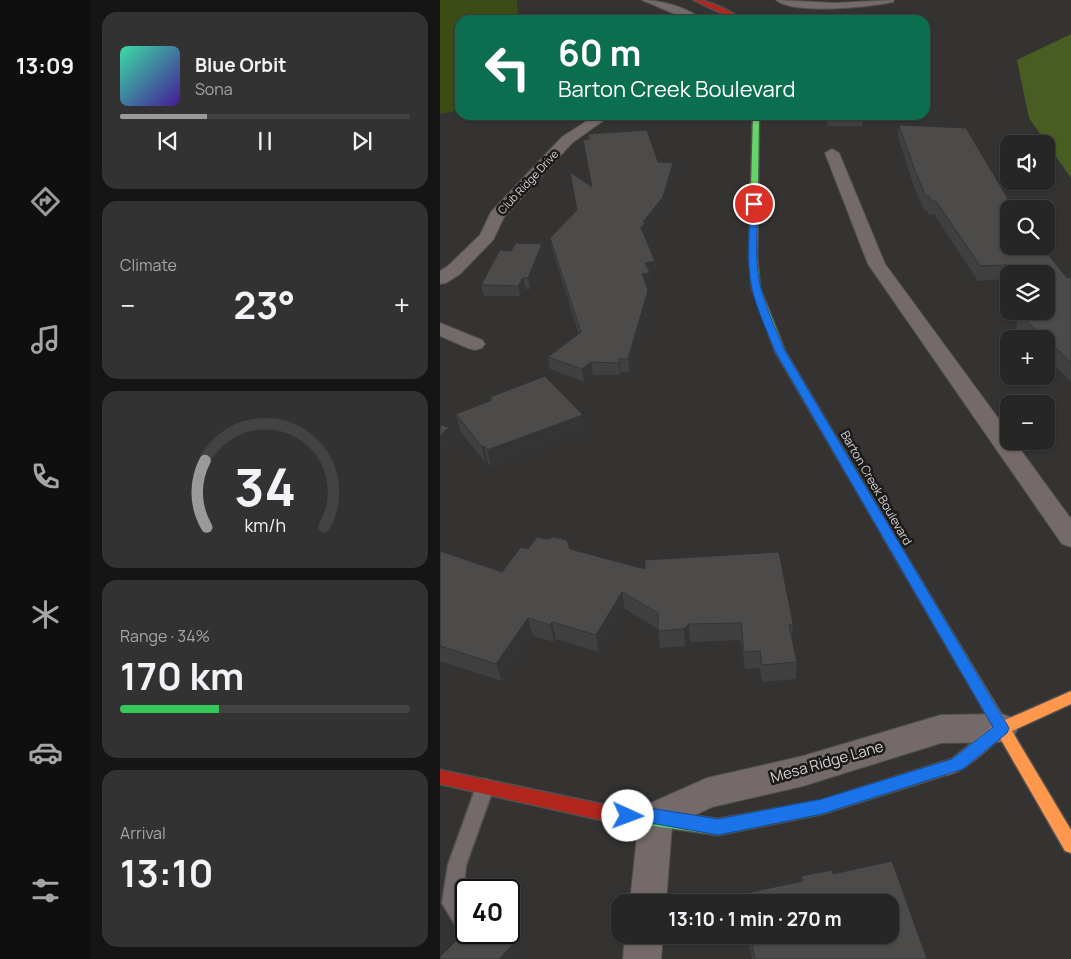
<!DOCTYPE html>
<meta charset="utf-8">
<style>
body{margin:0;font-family:Manrope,sans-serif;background:#333232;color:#f1f3f6;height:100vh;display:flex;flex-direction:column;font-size:19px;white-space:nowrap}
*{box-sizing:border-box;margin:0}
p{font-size:16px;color:#a4a5a7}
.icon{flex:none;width:28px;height:28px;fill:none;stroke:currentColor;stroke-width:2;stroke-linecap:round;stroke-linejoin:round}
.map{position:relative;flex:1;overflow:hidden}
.drawer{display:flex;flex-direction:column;gap:12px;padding:12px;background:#151515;width:350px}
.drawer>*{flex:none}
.guide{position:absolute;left:15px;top:15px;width:475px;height:105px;border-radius:15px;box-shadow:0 1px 4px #0004,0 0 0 1px #434343;background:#0b6e4f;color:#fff;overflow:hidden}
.fabs{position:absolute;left:560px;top:135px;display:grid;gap:10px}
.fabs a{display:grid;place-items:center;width:55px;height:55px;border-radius:10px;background:#272626;box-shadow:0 1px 4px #0004,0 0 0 1px #434343;font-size:25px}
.speed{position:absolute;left:15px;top:879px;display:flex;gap:10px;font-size:25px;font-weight:700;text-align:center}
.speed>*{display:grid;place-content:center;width:65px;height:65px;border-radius:50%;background:#272626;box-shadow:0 1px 4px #0004,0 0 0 1px #434343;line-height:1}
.speed .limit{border:2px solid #111;border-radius:8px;background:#fff;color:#111}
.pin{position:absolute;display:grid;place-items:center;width:42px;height:42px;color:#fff;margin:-21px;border:2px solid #fff;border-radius:50%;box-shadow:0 1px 5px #0007}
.me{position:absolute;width:55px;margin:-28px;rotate:92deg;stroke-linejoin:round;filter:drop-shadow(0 0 4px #0008)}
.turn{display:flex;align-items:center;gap:18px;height:105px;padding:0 20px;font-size:22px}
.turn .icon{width:65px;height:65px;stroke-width:2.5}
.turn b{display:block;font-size:35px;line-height:42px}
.big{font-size:38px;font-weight:700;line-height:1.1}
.drawer .tile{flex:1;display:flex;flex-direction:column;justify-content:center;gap:8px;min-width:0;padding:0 18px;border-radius:15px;background:#333232}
.drawer .dial{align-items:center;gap:0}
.dial svg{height:130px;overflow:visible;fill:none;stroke:#434343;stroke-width:7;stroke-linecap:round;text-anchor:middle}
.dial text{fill:#f1f3f6;stroke:none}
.song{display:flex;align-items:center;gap:15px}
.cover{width:60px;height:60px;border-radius:8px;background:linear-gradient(135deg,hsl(160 70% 55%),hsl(260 70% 35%))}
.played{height:5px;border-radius:2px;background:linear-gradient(90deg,#9c9a99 30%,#434343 30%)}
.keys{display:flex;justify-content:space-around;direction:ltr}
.heat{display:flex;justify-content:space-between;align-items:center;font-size:28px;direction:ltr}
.charge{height:8px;border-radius:4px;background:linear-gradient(90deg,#34c759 34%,#434343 0)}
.trip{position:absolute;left:171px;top:894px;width:288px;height:50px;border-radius:15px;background:#272626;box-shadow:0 1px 4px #0004,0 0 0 1px #434343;font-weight:700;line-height:50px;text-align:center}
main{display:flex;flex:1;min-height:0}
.dock{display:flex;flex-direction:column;width:90px;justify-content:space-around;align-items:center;background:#100f0f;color:#a4a5a7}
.dock .icon{width:35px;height:35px}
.dock .on{color:#9c9a99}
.dock b{font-size:22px;color:#f1f3f6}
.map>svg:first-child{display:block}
.green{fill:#3b4d15}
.forest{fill:#495d22}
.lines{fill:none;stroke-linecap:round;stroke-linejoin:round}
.lane-casing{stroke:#51504f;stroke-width:3}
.street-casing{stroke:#51504f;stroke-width:2}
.fast-casing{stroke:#51504f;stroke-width:3}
.slow-casing{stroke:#51504f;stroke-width:3}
.jam-casing{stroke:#51504f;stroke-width:3}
.lane{fill:#736a69;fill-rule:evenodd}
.street{fill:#736a69;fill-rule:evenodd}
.fast{fill:#63d668;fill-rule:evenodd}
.slow{fill:#ff974d;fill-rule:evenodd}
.jam{fill:#b3261e;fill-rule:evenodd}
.wall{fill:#414040}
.shaded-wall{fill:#353434}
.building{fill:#4c4b4a;stroke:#353434}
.route{fill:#1a73e8;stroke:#114b97}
.labels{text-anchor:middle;stroke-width:5;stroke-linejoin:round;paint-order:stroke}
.far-street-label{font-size:11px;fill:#d4d2d1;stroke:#1c1b1a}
.street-label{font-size:12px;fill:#d4d2d1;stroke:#1c1b1a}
.near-street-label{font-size:15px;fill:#d4d2d1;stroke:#1c1b1a}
</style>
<main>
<nav class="dock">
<b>13:09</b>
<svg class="icon on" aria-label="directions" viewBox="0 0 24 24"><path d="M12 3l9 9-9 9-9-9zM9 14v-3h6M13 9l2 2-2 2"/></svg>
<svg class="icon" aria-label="music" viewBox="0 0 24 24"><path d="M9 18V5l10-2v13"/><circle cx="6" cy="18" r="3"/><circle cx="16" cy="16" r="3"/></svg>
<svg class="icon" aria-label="phone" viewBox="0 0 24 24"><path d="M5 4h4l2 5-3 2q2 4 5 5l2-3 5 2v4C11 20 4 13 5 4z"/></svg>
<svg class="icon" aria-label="climate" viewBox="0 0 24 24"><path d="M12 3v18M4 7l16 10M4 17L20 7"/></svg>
<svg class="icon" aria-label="car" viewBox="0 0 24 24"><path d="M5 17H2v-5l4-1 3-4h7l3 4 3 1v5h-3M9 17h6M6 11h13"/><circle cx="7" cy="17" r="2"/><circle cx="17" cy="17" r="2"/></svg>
<svg class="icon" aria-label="filters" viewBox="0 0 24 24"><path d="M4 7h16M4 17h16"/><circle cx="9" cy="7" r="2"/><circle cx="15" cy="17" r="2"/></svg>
</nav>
<section class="drawer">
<div class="tile">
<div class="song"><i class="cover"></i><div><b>Blue Orbit</b><p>Sona</p></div></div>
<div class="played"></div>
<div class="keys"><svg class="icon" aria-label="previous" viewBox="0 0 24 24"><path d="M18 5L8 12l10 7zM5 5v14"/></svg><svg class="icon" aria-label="pause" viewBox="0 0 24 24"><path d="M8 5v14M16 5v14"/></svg><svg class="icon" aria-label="next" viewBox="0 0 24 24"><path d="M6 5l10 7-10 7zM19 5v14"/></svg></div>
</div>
<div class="tile"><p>Climate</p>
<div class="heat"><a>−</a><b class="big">23°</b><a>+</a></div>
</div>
<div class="tile dial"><svg viewBox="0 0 100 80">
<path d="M14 69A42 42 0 1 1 86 69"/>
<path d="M14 69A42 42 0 0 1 13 28" stroke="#9c9a99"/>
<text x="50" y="56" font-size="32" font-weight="700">34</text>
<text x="50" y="72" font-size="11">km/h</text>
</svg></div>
<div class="tile"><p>Range · 34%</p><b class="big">170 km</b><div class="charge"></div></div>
<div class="tile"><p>Arrival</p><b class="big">13:10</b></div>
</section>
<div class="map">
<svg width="631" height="959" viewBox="0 0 631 959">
<rect width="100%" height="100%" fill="#343332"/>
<path class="green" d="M0 0H77L78 20H20V110L0 114Z"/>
<path class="forest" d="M631 34V178L589 118 577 60Z"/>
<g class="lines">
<g class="lane-casing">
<path id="lane" d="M45 779 51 781 54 787 26 865 22 901 26 907V932H29L26 934 19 931 2 903 8 865 36 787 39 781Z"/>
</g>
<g class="street-casing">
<g id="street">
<path d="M202 0C219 0 249 7 262 20H249Z"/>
<path d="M336 0 395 3 454 0 453 2C430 7 354 15 336 0Z"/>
<path d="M156 115H171L132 143 64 217 53 240 20 274 6 283 0 284V271L8 266 40 235 51 212 122 137Z"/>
<path d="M392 149 399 153 445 264 569 433V441H574L631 519V547L622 544 428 264 385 153Z"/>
<path d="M0 323 42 340 45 344 42 348 35 350 28 348 0 336Z"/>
<path d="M562 714 573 718 578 728 573 738 562 742 501 743 363 786 272 807 232 826 226 902H190L199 817 204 806 267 778 363 756 501 715Z"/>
<path d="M185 935H223L221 959H183Z"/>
</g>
</g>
<g class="fast-casing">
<g id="fast">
<path d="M313 115H319L317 258 320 288 345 351 454 535 452 538H444L335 351 312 288 309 258Z"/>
<path d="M502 762 507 764 510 769 507 774 502 776 382 814 278 835 200 824 194 821 192 816 194 811 200 808 278 819 382 800Z"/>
</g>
</g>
<g class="slow-casing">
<path id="slow" d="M448 531 452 532 565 720 631 691V704L572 731 631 830V853L625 851 560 738C546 750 516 781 497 774L494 769 497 764 512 759 553 726 442 535 444 532Z"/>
</g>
<g class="jam-casing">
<g id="jam">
<path d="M254 0C269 0 291 11 302 20 296 20 261 4 254 0Z"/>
<path d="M0 770 175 807 200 808 206 811 208 816 206 821 200 824 175 823 0 784Z"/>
</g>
</g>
<use href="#lane" class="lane"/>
<use href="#street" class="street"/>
<use href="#fast" class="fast"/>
<use href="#slow" class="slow"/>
<use href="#jam" class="jam"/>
</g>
<g class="wall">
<path d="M383 115H422V126H388L385 115Z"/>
<path d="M459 125 569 209 627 278 631 277V382L606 358V339H586L576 329 579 314 588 313 587 311H606V274H569V286L564 279 538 281 494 214 489 215 487 210H484L473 184 458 137Z"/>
<path d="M148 134 218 162 233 163V173L224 208 206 230V233L204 236 215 261 216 273 210 274 211 285H206L208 290 209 302 190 372H181L180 375H153L144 382 110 369 108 357 139 334 112 249 110 238 137 211 130 172 152 186 143 140 149 139Z"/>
<path d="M104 254 90 289H86L80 296H44L41 285Z"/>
<path d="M50 397 146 431 51 467 48 463H46L20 431 16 414 51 401Z"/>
<path d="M88 549H130L353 624 352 641 357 662 356 679 322 682 320 668 305 669 301 640 250 642 245 646 220 648 218 629 185 609 159 652 116 639 114 642 93 636 62 681 0 661V551L62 572Z"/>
<path d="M452 861 487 959H312L307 935H450V902H302V894L361 882V876L392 870 393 874Z"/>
</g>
<g class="shaded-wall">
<path d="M233 163V173L224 208 206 230V233L202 239 201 228 203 222Z"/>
<path d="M102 244 104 254 90 289 88 278Z"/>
<path d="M215 261 216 273 210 274 211 285 203 286 202 274 205 263Z"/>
<path d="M83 278 86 289 80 296 78 286Z"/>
<path d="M208 290 209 302 190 372 188 359Z"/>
<path d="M179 359 181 372 180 375 179 363Z"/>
<path d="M151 362 153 375 144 382 142 369Z"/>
<path d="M143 415 146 431 51 467 47 450Z"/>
<path d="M9 427 13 444 0 458V436Z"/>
<path d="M44 446 48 463H46L42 447Z"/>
<path d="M182 592 185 609 159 652 156 635Z"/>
<path d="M88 618 93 636 62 681 56 664Z"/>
<path d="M112 622 116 639 114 642 110 625Z"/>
<path d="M249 624 250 642 245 646 244 629Z"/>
<path d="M82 935 87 945 74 959H59Z"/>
</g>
<g class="building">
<rect x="388" y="115" width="34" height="2"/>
<path d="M459 125 526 128 574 209H569V246H601L627 278 631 277V362L579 314 606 311V274H574L567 265 540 266 496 201H491L489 196H486L475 171Z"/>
<path d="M207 130 218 162 233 163 223 197 203 222H206L201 228 215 261 205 263 210 273 202 274 208 290 188 359H179V363L151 362 142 369 108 357 141 332 110 238 137 210 130 172 152 187 143 140 149 139 148 134Z"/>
<path d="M76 243 102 244 88 278H83L78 286 41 285 60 250 71 251Z"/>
<path d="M105 376 143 415 47 450 44 446 42 447 16 414 52 400 50 397Z"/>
<path d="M0 425 9 427 0 436Z"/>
<path d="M97 537 107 539 114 537 127 540 130 549 205 569V560L339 552 353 624 349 625 357 662 322 665 320 651 304 652 301 623 249 624 244 629 218 631V613L182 592 156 635 112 622 110 625 88 618 56 664 0 646V551L62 572 81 547 88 549Z"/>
<path d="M452 861 487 959H315L310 935H450V902H304L302 894 363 881 361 876 392 870 393 874Z"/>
<path d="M69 921 82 935 59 959H0V957L22 935 30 938 39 934V932H69Z"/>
</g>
<path class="route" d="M314 202 318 204C317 232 314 262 321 289 327 310 336 331 345 351L569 728 567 733 523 769 382 814 278 835 216 824 188 823 182 821 180 816 182 810 188 808 216 809 278 819 382 799 512 759 553 727 335 351C327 331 317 310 312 289 306 262 310 232 310 204Z"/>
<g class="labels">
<g class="far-street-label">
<text transform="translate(88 182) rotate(-47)" y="4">Club Ridge Drive</text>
</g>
<g class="street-label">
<text transform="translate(436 488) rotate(60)" y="4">Barton Creek Boulevard</text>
</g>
<g class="near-street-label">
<text transform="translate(387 762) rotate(-16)" y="5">Mesa Ridge Lane</text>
</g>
</g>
</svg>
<div class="fabs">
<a><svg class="icon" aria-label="sound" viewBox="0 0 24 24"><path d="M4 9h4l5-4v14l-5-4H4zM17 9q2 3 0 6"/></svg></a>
<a><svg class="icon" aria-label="search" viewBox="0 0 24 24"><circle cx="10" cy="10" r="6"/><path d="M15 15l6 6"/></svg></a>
<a><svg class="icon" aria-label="layers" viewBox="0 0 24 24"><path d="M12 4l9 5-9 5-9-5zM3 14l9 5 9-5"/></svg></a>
<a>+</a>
<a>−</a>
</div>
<div class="speed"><div class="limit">40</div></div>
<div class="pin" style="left:314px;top:204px;background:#d93025"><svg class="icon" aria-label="arrive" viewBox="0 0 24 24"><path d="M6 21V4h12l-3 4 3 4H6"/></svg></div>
<svg class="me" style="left:188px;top:816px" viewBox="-20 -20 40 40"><circle r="19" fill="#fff"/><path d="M0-13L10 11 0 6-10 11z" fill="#1a73e8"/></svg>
<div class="trip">13:10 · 1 min · 270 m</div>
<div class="guide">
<div class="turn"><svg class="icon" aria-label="left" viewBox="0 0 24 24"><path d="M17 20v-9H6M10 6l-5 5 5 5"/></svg><div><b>60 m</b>Barton Creek Boulevard</div></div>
</div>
</div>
</main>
